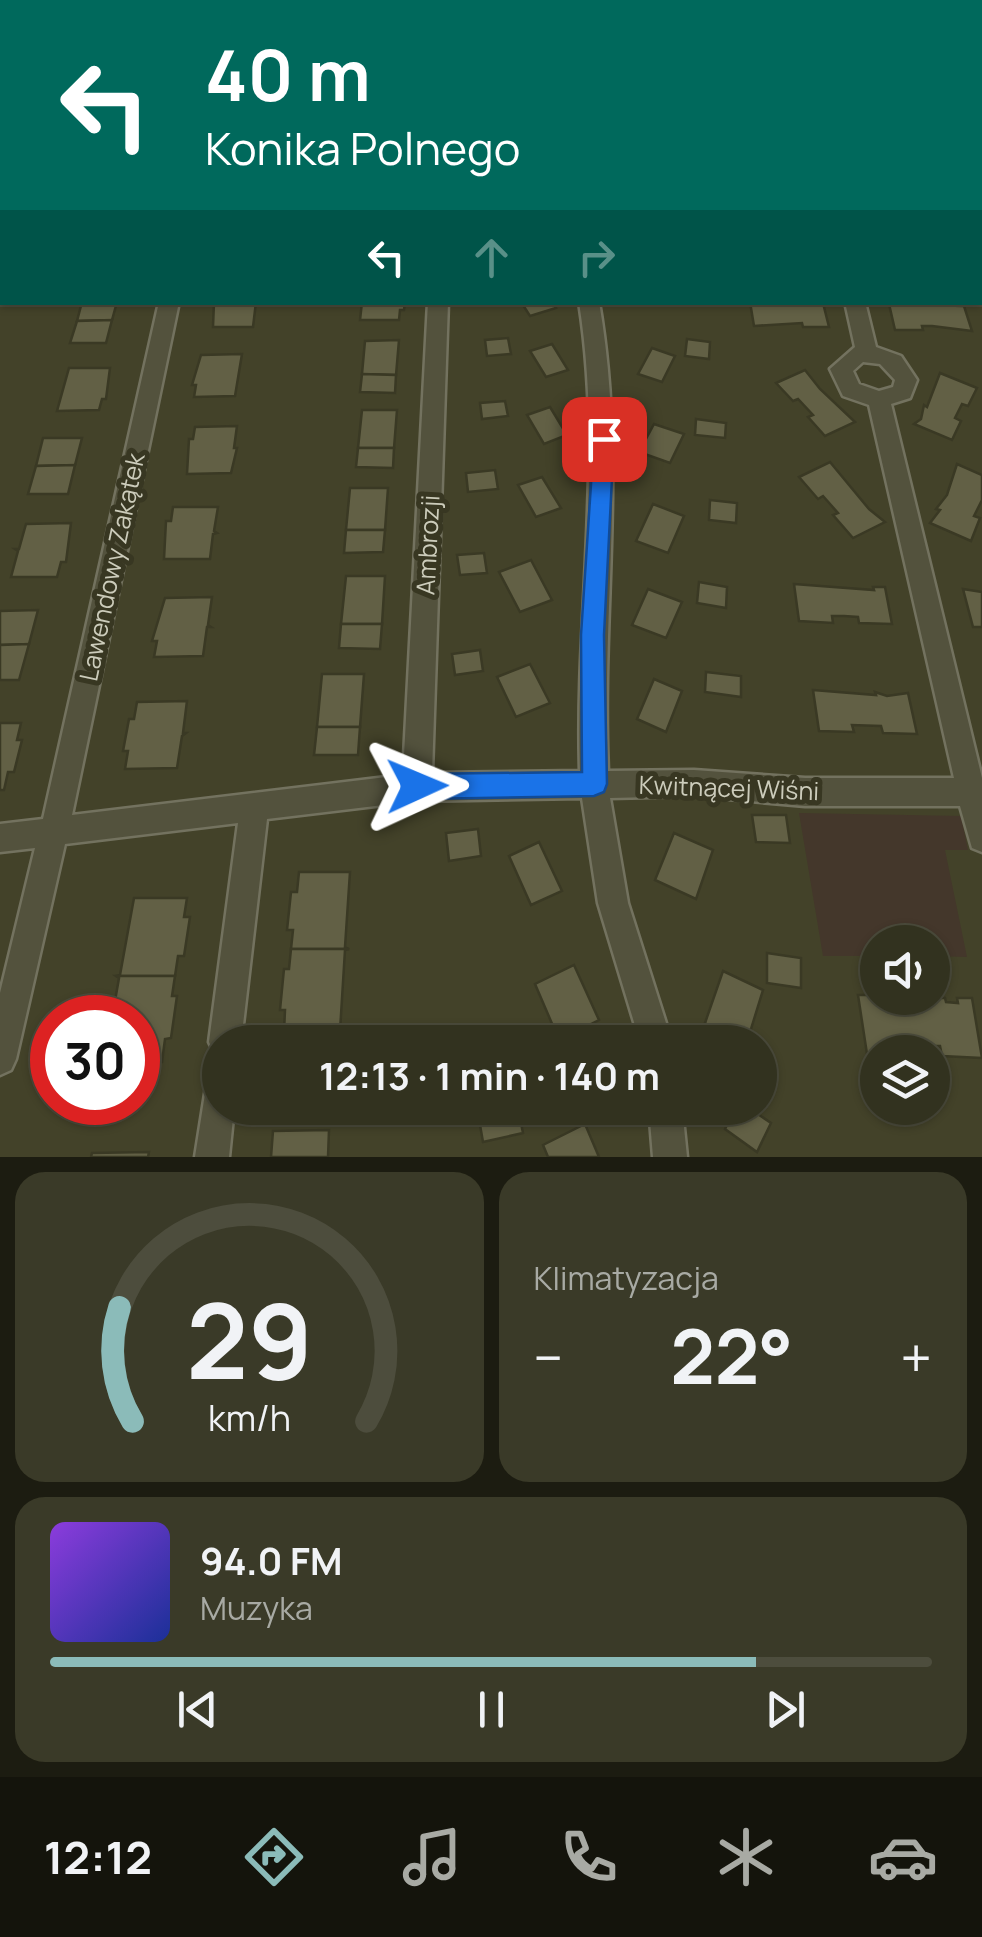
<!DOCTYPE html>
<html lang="pl">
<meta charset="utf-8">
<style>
body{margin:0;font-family:Manrope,sans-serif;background:#3a3a28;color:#f1f3f6;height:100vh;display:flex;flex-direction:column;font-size:38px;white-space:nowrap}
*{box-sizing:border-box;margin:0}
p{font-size:32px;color:#a8aaa4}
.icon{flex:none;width:55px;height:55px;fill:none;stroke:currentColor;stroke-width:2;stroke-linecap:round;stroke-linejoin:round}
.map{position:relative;height:1157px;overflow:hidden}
.details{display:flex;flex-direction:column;gap:15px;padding:15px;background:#1c1c11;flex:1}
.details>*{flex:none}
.banner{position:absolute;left:0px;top:0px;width:982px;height:305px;box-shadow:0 2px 8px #0004,0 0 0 2px #4d4d3d;background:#00695c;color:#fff;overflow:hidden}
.controls{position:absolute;left:860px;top:925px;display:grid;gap:20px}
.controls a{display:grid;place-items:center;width:90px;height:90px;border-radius:50%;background:#32321f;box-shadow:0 2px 8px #0004,0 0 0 2px #4d4d3d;font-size:50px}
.speed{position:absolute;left:30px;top:995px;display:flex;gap:20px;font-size:50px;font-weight:700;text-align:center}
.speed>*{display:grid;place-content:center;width:130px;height:130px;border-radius:50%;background:#32321f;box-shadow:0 2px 8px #0004,0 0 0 2px #4d4d3d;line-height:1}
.speed .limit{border:15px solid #d22;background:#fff;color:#111}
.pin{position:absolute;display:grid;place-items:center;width:85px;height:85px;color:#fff;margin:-42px;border-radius:20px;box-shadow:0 5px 15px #0006}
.me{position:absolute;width:110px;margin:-55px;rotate:89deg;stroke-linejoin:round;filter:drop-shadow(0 0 8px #0008)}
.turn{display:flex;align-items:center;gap:35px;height:210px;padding:0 40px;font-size:45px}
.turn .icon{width:130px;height:130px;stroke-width:2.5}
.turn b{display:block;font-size:70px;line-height:85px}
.lanes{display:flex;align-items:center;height:95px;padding:0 40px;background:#0003;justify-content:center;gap:50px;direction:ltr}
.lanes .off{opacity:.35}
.big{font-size:75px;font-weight:700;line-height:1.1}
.details .tile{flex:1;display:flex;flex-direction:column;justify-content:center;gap:15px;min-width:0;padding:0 35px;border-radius:30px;background:#3a3a28}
.details .dial{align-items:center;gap:0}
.dial svg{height:260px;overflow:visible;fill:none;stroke:#4d4d3d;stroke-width:7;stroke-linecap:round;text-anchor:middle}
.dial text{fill:#f1f3f6;stroke:none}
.song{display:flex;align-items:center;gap:30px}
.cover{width:120px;height:120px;border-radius:15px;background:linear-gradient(135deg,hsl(270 70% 55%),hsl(230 70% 35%))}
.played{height:10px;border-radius:5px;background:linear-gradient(90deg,#8bbbb9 80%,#4d4d3d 80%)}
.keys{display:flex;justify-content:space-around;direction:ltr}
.heat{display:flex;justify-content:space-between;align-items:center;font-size:55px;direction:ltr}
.details .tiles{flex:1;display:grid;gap:15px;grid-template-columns:1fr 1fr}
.tile:last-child{grid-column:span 2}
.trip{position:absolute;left:202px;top:1025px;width:575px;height:100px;border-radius:50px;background:#32321f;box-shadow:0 2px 8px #0004,0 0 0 2px #4d4d3d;font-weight:700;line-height:100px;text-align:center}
.dock{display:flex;height:160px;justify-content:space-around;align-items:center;background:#14140c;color:#a8aaa4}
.dock .icon{width:70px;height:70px}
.dock .current{color:#8bbbb9}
.dock b{font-size:45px;color:#f1f3f6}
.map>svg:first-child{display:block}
.green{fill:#44372b}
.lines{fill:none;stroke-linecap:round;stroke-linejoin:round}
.stream{stroke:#5e5d34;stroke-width:6}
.building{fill:#626045;stroke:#3a3924;stroke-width:2.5}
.minor-casing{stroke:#73725f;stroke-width:5}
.minor{fill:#53523d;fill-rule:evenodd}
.route{fill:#1a73e8;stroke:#114b97;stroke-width:2.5}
.labels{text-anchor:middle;stroke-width:10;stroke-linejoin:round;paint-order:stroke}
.street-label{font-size:25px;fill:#ccb;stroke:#383722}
</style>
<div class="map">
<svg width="982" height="1157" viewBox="0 0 982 1157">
<rect width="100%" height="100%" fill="#434229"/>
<path class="green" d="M799 813 961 816 968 850H945L967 957 933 956 932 942H878L877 956H823Z"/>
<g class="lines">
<path class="stream" d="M712 0 716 2"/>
</g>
<g class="building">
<path d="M82 302H117L112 320 77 321Z"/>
<path d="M214 302H256L253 327H213Z"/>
<path d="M362 302H405L404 310H400L399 320H360Z"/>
<path d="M521 302H553L556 308 530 316Z"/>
<path d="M750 302 823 303 829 327H803L802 323 754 326Z"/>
<path d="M889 304 964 306 972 331 932 326H922L923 330H895Z"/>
<path d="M112 320 106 343H70L77 321Z"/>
<path d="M508 338 511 354 487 356 485 340Z"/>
<path d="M687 339 710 342 709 359 685 356Z"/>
<path d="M399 340 396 375 362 374 365 341Z"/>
<path d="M552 344 568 370 546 377 530 351Z"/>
<path d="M652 348 675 356 662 382 638 374Z"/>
<path d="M242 354 235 396 194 397 196 385H192L201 355Z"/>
<path d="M69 368H110L106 399H102L99 410 57 411Z"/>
<path d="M805 370 820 389 855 422 825 436 808 417 813 415 798 399 793 401 776 383Z"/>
<path d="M940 373 977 388 968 406 962 404 955 418 961 421 952 440 914 424 921 419 924 405 927 407Z"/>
<path d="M362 374 396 375 395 393 360 392Z"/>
<path d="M505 401 508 416 482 419 480 403Z"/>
<path d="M550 407 567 435 544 444 527 415Z"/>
<path d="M362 410H397L394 448H358Z"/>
<path d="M696 419 726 423 725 438 695 435Z"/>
<path d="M654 424 684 434 670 463 639 452Z"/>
<path d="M237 426 234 448H237L231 473 187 474 189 439H193L195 427Z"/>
<path d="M43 438H82L75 465 36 466Z"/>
<path d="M358 448H394L393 468 356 467Z"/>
<path d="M830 462 869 509 885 522 853 538 833 515 838 513 823 496 818 499 799 477Z"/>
<path d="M957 464 982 475V500L974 516 980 518 971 541 930 523 940 510 936 509 947 495Z"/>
<path d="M75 465 68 494H28L36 466Z"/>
<path d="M495 470 498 489 468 492 466 473Z"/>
<path d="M542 477 561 508 536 517 518 485Z"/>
<path d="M350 488H388L385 530H346Z"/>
<path d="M710 500 737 503 736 523 709 520Z"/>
<path d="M653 504 684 516 668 553 636 541Z"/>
<path d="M173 507H218L214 531 217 533 213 534 210 559H164L166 521H171Z"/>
<path d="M71 523 66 562H61L57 577H11L18 551 15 549H19L26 524Z"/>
<path d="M346 530H385L383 552 344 553Z"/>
<path d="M484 553 487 573 460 575 457 555Z"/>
<path d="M531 560 552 600 520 612 499 572Z"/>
<path d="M346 576H385L382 624H341Z"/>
<path d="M699 582 727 587 726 608 697 603Z"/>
<path d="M794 584 874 590 873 587H885L892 624 859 623 858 617 844 616H832L833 623 799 621Z"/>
<path d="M648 589 682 602 666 638 632 625Z"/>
<path d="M963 589 982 592V627H973Z"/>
<path d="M212 597 208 625 211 627H207L203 656 154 657 157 641H152L165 598Z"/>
<path d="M38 610 29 644 0 645V611Z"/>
<path d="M341 624H382L380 649 339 648Z"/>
<path d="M29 644 19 680H0V645Z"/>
<path d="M480 650 483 671 455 675 452 654Z"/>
<path d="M530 664 550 703 516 717 497 677Z"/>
<path d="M706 672 741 676V697L705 692Z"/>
<path d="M322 674H364L360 727H317Z"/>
<path d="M654 679 682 691 666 732 637 719Z"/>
<path d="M813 690 876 695 875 692 887 696 908 693 917 734 883 733 881 726 852 725 854 732 819 731Z"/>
<path d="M187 701 183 733H186L182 736 177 768 125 769 128 751H123L129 719H134L137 702Z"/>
<path d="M0 723H21L17 740H22L14 772H8L4 790H0Z"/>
<path d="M317 727H360L358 755H314Z"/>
<path d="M752 815H786L790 843 756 842Z"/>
<path d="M478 829 481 856 449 861 446 833Z"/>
<path d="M674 833 713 850 696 899 655 880Z"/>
<path d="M539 842 562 891 531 905 509 856Z"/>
<path d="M299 872H350L345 947 349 949H291L293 930H287L291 892H297Z"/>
<path d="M134 898H187L184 917H190L184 956H178L175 976H116L120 975Z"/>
<path d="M291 949H349L345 950 340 1031 284 1032 285 1010H280L284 969H289Z"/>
<path d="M767 953 801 958V988L767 983Z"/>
<path d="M574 965 599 1020 559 1040 535 984Z"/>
<path d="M723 971 763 990 747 1042 731 1039 705 1023Z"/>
<path d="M116 976H175L172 996H177L171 1038 165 1039 162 1062H138V1018H112L119 978Z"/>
<path d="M858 995H873V1000L899 998 900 1001 932 1002 931 998H945L946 1002 958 1003 957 998H972L982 1058 942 1056 940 1046H924L908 1045 909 1052 867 1054Z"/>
<path d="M477 1108H518L523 1133 483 1142Z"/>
<path d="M736 1108H749L771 1123 757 1152 725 1129Z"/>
<path d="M585 1124 599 1157H548L543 1145Z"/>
<path d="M329 1130 328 1157H271L273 1131Z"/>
<path d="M149 1152 148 1157H91L92 1153Z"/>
</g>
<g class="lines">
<g class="minor-casing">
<g id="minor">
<rect x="0" y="198" width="2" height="12"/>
<rect x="980" y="207" width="2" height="12"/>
<path d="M159 302H179L72 815 403 775 428 302H448L432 773 580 771C575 613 604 461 579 302H599C627 462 601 611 608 771L694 770 805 778H954L869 405 843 396 830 369 855 347 845 302H865L876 347 901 356 917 380 910 398 891 404 982 778V852L972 848 960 806H805L694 796 610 798 628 903 672 1042H640L598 903 582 798 417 801 267 819 241 1042H220V1056L214 1053 209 1042 238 823 65 844 16 1059 11 1070 0 1075V993L35 848 0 852V824L43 819ZM863 362 880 364 895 380 893 387 879 391 859 384 853 371Z"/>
<path d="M220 1071V1108H234L229 1157H195L208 1075Z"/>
<path d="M649 1108H682L687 1157H653Z"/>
</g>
</g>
<use href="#minor" class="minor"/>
</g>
<path class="route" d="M604 431 614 439 604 635 607 784 604 792 594 796 417 799 408 795 404 786 408 778 417 774 582 772 581 635 594 439Z"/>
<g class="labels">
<g class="street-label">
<text transform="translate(428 545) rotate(-87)" y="9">Ambrozji</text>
<text transform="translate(112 567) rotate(-78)" y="9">Lawendowy Zakątek</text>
<text transform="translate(729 788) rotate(2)" y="9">Kwitnącej Wiśni</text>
</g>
</g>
</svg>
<div class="controls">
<a><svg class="icon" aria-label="sound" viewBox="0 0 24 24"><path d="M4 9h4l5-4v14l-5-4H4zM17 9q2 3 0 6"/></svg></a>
<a><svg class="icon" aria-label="layers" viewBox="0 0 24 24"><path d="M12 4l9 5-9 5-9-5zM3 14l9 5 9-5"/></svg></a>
</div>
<div class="speed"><div class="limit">30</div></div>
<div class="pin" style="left:604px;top:439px;background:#d93025"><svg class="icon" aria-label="arrive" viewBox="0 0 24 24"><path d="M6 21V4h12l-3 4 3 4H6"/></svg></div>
<svg class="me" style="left:417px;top:786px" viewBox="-20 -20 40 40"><path d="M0-17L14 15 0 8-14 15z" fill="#1a73e8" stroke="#fff" stroke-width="4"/></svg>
<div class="trip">12:13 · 1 min · 140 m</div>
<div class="banner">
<div class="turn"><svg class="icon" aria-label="left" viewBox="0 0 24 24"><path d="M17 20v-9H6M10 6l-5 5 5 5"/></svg><div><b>40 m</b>Konika Polnego</div></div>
<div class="lanes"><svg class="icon" aria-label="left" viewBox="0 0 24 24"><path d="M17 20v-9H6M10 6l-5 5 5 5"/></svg><svg class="icon off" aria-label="ahead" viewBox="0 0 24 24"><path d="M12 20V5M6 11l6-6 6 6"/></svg><svg class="icon off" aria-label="right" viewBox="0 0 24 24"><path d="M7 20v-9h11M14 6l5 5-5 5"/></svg></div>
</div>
</div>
<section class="details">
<div class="tiles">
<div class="tile dial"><svg viewBox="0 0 100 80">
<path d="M14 69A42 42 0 1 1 86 69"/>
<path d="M14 69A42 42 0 0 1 10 34" stroke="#8bbbb9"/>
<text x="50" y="56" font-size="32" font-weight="700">29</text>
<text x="50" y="72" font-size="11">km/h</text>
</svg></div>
<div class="tile"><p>Klimatyzacja</p>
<div class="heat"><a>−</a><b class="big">22°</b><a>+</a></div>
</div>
<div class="tile">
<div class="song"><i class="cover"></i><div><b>94.0 FM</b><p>Muzyka</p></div></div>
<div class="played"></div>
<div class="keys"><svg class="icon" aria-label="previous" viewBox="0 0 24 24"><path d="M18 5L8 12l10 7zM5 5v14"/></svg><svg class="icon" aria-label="pause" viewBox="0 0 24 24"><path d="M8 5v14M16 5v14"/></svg><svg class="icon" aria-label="next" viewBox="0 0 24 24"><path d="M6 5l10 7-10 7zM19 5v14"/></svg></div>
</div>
</div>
</section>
<nav class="dock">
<b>12:12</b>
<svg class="icon current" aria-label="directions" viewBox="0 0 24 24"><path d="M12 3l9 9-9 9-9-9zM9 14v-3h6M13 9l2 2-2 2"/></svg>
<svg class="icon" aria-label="music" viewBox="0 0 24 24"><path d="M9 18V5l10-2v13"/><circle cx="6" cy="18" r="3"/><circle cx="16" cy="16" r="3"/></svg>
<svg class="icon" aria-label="phone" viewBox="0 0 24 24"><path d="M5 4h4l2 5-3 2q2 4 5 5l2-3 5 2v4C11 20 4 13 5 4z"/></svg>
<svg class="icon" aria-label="climate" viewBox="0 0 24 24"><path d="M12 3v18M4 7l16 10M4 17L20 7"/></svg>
<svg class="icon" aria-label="car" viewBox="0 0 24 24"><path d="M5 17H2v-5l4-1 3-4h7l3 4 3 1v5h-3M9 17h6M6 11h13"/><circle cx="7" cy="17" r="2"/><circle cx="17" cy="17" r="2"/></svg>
</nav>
